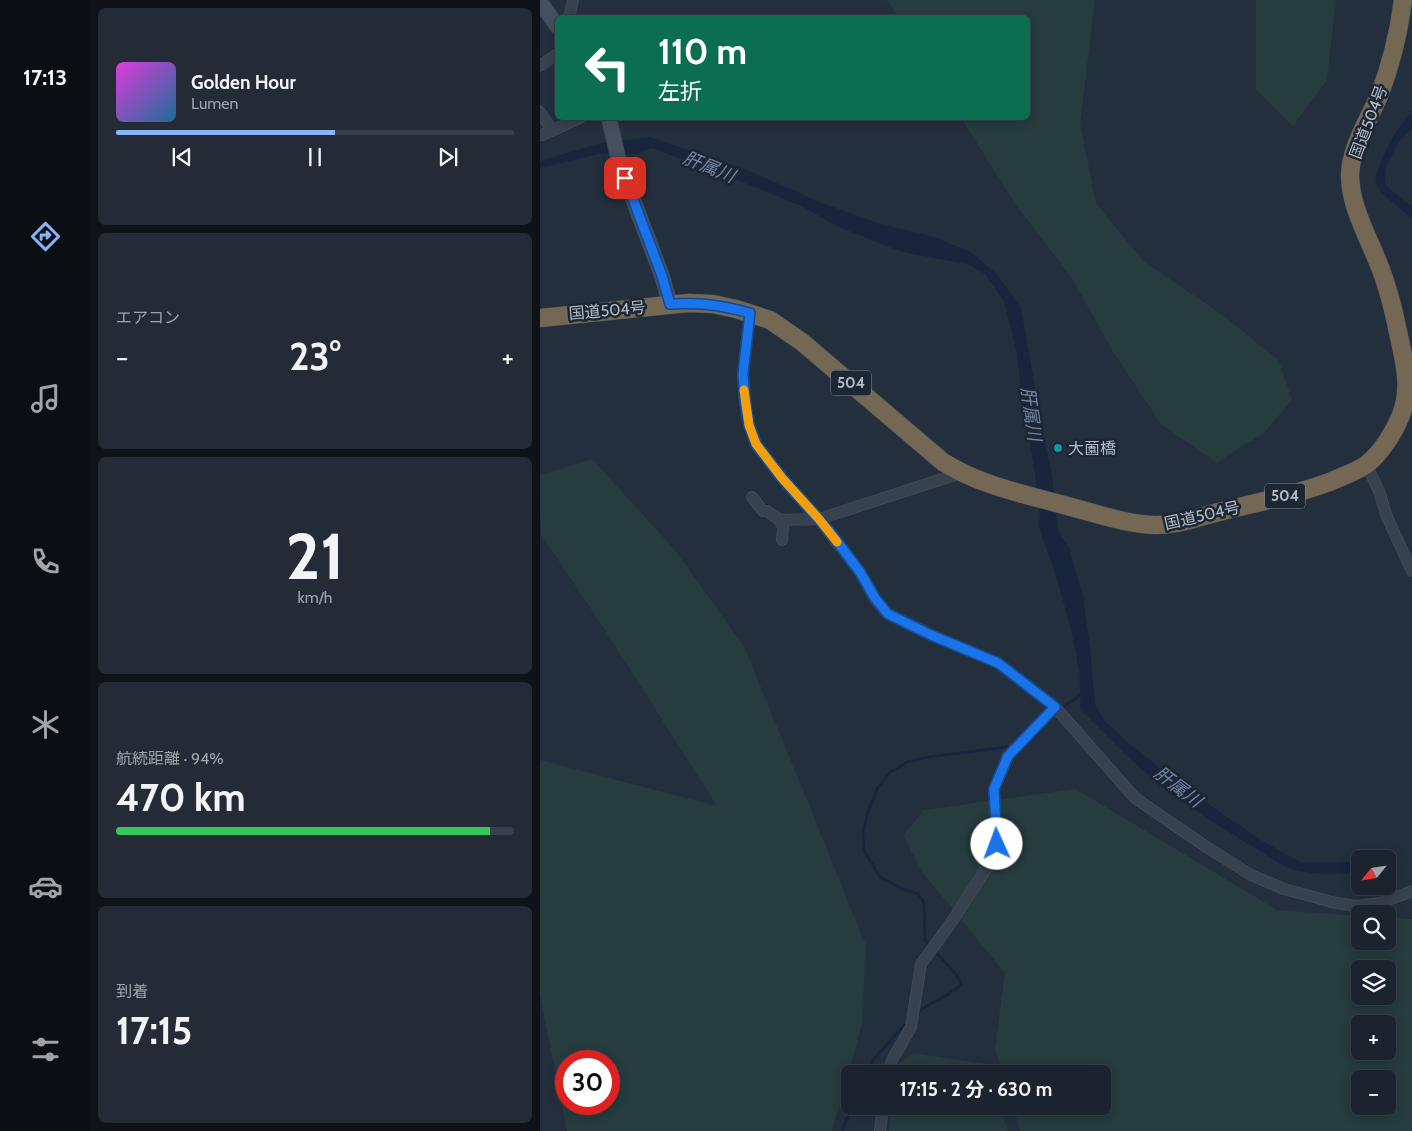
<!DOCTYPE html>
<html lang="ja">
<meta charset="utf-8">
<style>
body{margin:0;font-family:Cabin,"Noto Sans JP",sans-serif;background:#242b36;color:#f1f3f6;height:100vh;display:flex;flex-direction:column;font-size:19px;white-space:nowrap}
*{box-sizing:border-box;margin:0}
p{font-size:16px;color:#a0a4aa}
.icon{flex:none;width:28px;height:28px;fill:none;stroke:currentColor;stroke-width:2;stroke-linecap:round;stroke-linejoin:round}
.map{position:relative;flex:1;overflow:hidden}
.drawer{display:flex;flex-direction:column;gap:8px;padding:8px;background:#0f1319;width:450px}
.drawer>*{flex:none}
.guide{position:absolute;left:15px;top:15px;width:475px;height:105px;border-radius:8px;box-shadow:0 2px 12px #0003,0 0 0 1px #39404a;background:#0b6e4f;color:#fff;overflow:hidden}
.needle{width:32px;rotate:240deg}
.buttons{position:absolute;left:811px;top:850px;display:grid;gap:10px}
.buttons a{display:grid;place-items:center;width:45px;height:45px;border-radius:8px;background:#1b232e;box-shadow:0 2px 12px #0003,0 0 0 1px #39404a;font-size:25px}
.speed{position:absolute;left:15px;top:1050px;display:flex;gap:10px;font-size:25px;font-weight:700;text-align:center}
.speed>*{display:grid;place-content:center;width:65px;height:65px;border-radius:50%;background:#1b232e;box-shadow:0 2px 12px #0003,0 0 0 1px #39404a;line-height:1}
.speed .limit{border:8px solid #d22;background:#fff;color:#111}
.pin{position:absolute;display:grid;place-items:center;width:42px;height:42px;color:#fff;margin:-21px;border-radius:10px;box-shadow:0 2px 8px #0006}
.me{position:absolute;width:55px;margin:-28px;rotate:358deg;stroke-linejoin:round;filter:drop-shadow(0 0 4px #0008)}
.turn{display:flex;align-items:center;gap:18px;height:105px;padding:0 20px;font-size:22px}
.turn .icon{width:65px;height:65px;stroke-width:2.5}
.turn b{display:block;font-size:35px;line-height:42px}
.big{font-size:38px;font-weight:700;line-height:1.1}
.drawer .tile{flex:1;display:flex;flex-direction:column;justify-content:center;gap:8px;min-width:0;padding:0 18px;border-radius:8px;background:#242b36}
.drawer .dial{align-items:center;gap:0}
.dial b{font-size:65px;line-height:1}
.song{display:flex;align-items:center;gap:15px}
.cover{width:60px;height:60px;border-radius:8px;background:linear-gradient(135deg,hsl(300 70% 55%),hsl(200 70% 35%))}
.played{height:5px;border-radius:2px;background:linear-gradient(90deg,#8ab4f8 55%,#39404a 55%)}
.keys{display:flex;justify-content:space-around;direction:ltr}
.heat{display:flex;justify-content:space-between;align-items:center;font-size:28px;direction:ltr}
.charge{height:8px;border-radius:4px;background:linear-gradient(90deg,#34c759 94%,#39404a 0)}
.trip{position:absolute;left:301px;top:1065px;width:270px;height:50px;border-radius:8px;background:#1b232e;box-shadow:0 2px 12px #0003,0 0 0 1px #39404a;font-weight:700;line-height:50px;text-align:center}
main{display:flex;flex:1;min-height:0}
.tab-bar{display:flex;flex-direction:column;width:90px;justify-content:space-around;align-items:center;background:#0b0e12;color:#a0a4aa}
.tab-bar .icon{width:35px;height:35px}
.tab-bar .on{color:#8ab4f8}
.tab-bar b{font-size:22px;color:#f1f3f6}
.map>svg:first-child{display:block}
.green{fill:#263c3f;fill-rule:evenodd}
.water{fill:#17263c}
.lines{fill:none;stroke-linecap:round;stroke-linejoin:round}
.stream{stroke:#17263c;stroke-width:3}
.street-casing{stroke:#414a57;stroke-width:12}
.secondary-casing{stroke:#414a57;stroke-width:16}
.highway-casing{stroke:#434c59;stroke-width:19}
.street{stroke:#38414e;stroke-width:10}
.secondary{stroke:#465061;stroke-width:14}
.highway{stroke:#746855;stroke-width:18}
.route-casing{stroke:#114b97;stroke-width:12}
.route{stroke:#1a73e8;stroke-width:9}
.slow{stroke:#f59e0b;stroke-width:9}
.culture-dot{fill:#0f9aa8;stroke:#1d2633;stroke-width:2}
.labels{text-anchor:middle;stroke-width:5;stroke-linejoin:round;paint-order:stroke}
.shield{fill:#1d2633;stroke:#878f9c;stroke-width:1}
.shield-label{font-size:15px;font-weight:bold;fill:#b4bcc9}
.street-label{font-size:16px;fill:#b4bcc9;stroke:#1d2633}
.poi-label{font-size:16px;fill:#b4bcc9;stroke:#1d2633;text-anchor:start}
.water-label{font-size:18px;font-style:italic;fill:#6d86a8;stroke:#1d2633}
</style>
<main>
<nav class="tab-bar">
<b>17:13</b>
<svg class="icon on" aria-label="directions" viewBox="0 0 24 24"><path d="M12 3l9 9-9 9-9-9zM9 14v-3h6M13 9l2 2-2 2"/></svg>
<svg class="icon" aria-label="music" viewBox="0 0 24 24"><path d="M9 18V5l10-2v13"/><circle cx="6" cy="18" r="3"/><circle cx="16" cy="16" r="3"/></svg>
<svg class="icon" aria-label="phone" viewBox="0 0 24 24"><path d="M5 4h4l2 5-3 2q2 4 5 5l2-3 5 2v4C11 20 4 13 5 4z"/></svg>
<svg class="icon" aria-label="climate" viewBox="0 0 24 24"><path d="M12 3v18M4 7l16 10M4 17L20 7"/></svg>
<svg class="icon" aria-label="car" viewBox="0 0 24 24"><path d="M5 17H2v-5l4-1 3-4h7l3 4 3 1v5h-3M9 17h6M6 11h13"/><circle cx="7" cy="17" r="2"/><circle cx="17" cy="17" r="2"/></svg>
<svg class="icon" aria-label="filters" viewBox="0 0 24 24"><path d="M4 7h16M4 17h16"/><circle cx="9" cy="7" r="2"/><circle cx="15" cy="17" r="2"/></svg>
</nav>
<section class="drawer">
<div class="tile">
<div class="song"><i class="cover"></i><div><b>Golden Hour</b><p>Lumen</p></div></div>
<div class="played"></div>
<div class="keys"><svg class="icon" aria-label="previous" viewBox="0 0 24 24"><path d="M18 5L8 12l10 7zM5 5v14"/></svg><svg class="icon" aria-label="pause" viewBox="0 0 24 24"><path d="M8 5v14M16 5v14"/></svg><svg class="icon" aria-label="next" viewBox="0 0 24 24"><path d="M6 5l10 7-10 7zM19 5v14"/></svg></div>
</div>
<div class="tile"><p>エアコン</p>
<div class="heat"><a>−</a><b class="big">23°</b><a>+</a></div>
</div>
<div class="tile dial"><b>21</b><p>km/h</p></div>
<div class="tile"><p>航続距離 · 94%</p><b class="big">470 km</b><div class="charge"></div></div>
<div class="tile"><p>到着</p><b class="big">17:15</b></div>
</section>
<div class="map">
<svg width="872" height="1131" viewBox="0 0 872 1131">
<rect width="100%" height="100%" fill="#242f3e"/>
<g class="green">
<path d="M347 0H555L540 124 556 203 603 261 684 316 739 361 752 400 723 434 698 448 677 463 621 424 572 350 532 278 476 205 421 118H488V18L358 17Z"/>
<path d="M716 0H796L787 80 753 126 716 90Z"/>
<path d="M52 459 134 549 205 648 326 945 322 1024 292 1131H27L0 995V760L177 806 65 630 1 534 0 475ZM69 1061V1104H26V1061Z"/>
<path d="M536 789 737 910 820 916V941H848V918L872 919V1131H480L473 1106H562V1074H463L455 1048 465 973 382 872 363 835 384 810ZM820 969H848V996H820ZM820 1024H848V1051H820ZM820 1079H848V1106H820Z"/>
<path d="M373 1053 445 1064 448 1074H357L359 1063Z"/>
<path d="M352 1106H460L468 1131H349Z"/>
</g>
<g class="water">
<path d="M872 111V128L858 143 846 167 845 184 864 201 872 206V219L840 192 835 179C843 154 854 130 872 111Z"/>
<path d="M110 137 207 170 282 203 338 223 391 236 431 252 457 274 481 308 502 427 512 475 519 534 529 547 543 596 550 647 555 704 564 720 586 741 646 789 721 840 760 862H820V873C794 874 765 876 742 865L668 819 625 790 587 756 541 710C540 698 540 685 539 672 532 622 515 572 498 525L500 516 495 473 482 401 477 353 464 301 445 274 427 264 367 253 349 247 299 227 261 206 188 176 111 148 97 154H59L0 168V161L61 143Z"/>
</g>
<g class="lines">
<g class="stream">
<path d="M519 710 542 694"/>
<path d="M487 742 492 739 511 718"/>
<path d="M376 1014C389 1001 409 998 421 984L419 978 385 940 384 903 378 894 362 889 340 877 324 850 323 832 327 815 337 789 349 773 367 762 388 757 474 746"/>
<path d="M327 1074 333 1060 369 1020"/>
<path d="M302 1131 312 1106"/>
</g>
<g class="street-casing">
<g id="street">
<path d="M29 18 33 0"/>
<path d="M0 66 18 53"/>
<path d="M0 112 12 130"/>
<path d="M2 135 40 118"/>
<path d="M210 313 203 374 205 401 209 425 216 444 242 478 279 519 320 572 335 599 348 614 391 635 458 663 515 707 595 798 665 846 711 875 744 889 796 903 817 906 840 903 872 891"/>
<path d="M826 464 839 491 847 517 872 571"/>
<path d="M212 497 223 511H227L240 520 279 519 421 473"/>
<path d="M240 520 243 528 242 540"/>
<path d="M348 1074 352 1060 371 1027 381 964 413 920 451 861 457 844 454 789 468 756 515 707"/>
<path d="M340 1131 343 1106"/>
</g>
</g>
<g class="secondary-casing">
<g id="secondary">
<path d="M0 2 18 27"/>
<path d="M69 118 79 162 122 276 130 304"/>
</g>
</g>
<g class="highway-casing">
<path id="highway" d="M0 318 148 303 173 304 196 309 230 320 262 342 403 462C443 487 486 494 531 507 558 514 586 524 614 525 638 526 660 516 683 511 719 502 756 495 792 481 803 476 815 472 826 465 841 453 854 433 861 415 872 387 864 360 858 332 853 307 847 283 837 260 826 233 810 204 810 175 811 147 828 121 839 96 851 65 859 32 863 0"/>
</g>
<use href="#street" class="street"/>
<use href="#secondary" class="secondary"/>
<use href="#highway" class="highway"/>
</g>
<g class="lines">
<g class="route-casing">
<path id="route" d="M85 178 122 276 130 304C157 302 183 305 210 313L203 374 205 402 209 425 216 444 242 478 290 532 320 572 335 598 348 614 391 635 458 663 515 707 468 756 454 789 457 844"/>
</g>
<use href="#route" class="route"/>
<path class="slow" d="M204 390 209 425 216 444 242 478 279 519 297 542"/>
</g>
<circle class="culture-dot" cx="518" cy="448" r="5"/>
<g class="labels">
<g class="shield">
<rect x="291" y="370.5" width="40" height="25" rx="4"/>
<rect x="725" y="483.5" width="40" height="25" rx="4"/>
</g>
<g class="shield-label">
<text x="311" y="388">504</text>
<text x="745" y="501">504</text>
</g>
<g class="street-label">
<text transform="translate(828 122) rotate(-69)" y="6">国道504号</text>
<text transform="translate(67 310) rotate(-5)" y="6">国道504号</text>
<text transform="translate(662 515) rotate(-13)" y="6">国道504号</text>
</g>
<g class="poi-label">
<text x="528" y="454">大薗橋</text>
</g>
<g class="water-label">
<text transform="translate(169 167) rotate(22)" y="6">肝属川</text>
<text transform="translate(491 414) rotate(82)" y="6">肝属川</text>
<text transform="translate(638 787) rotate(37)" y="6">肝属川</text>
</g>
</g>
</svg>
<div class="buttons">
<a><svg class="needle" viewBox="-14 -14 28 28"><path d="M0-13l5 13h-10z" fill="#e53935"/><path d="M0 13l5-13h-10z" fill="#a0a4aa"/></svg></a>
<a><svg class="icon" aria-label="search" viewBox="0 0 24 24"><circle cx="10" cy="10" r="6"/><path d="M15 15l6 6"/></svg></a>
<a><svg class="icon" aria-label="layers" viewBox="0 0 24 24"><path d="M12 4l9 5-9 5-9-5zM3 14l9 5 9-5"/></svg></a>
<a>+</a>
<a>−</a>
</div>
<div class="speed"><div class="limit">30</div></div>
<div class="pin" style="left:85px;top:178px;background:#d93025"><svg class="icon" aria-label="arrive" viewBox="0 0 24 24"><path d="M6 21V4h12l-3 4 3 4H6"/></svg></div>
<svg class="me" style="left:457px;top:844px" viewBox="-20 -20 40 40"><circle r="19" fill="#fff"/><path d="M0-13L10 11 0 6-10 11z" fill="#1a73e8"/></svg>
<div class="trip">17:15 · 2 分 · 630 m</div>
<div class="guide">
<div class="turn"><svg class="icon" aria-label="left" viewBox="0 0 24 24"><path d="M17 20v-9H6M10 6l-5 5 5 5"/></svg><div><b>110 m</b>左折</div></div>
</div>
</div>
</main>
